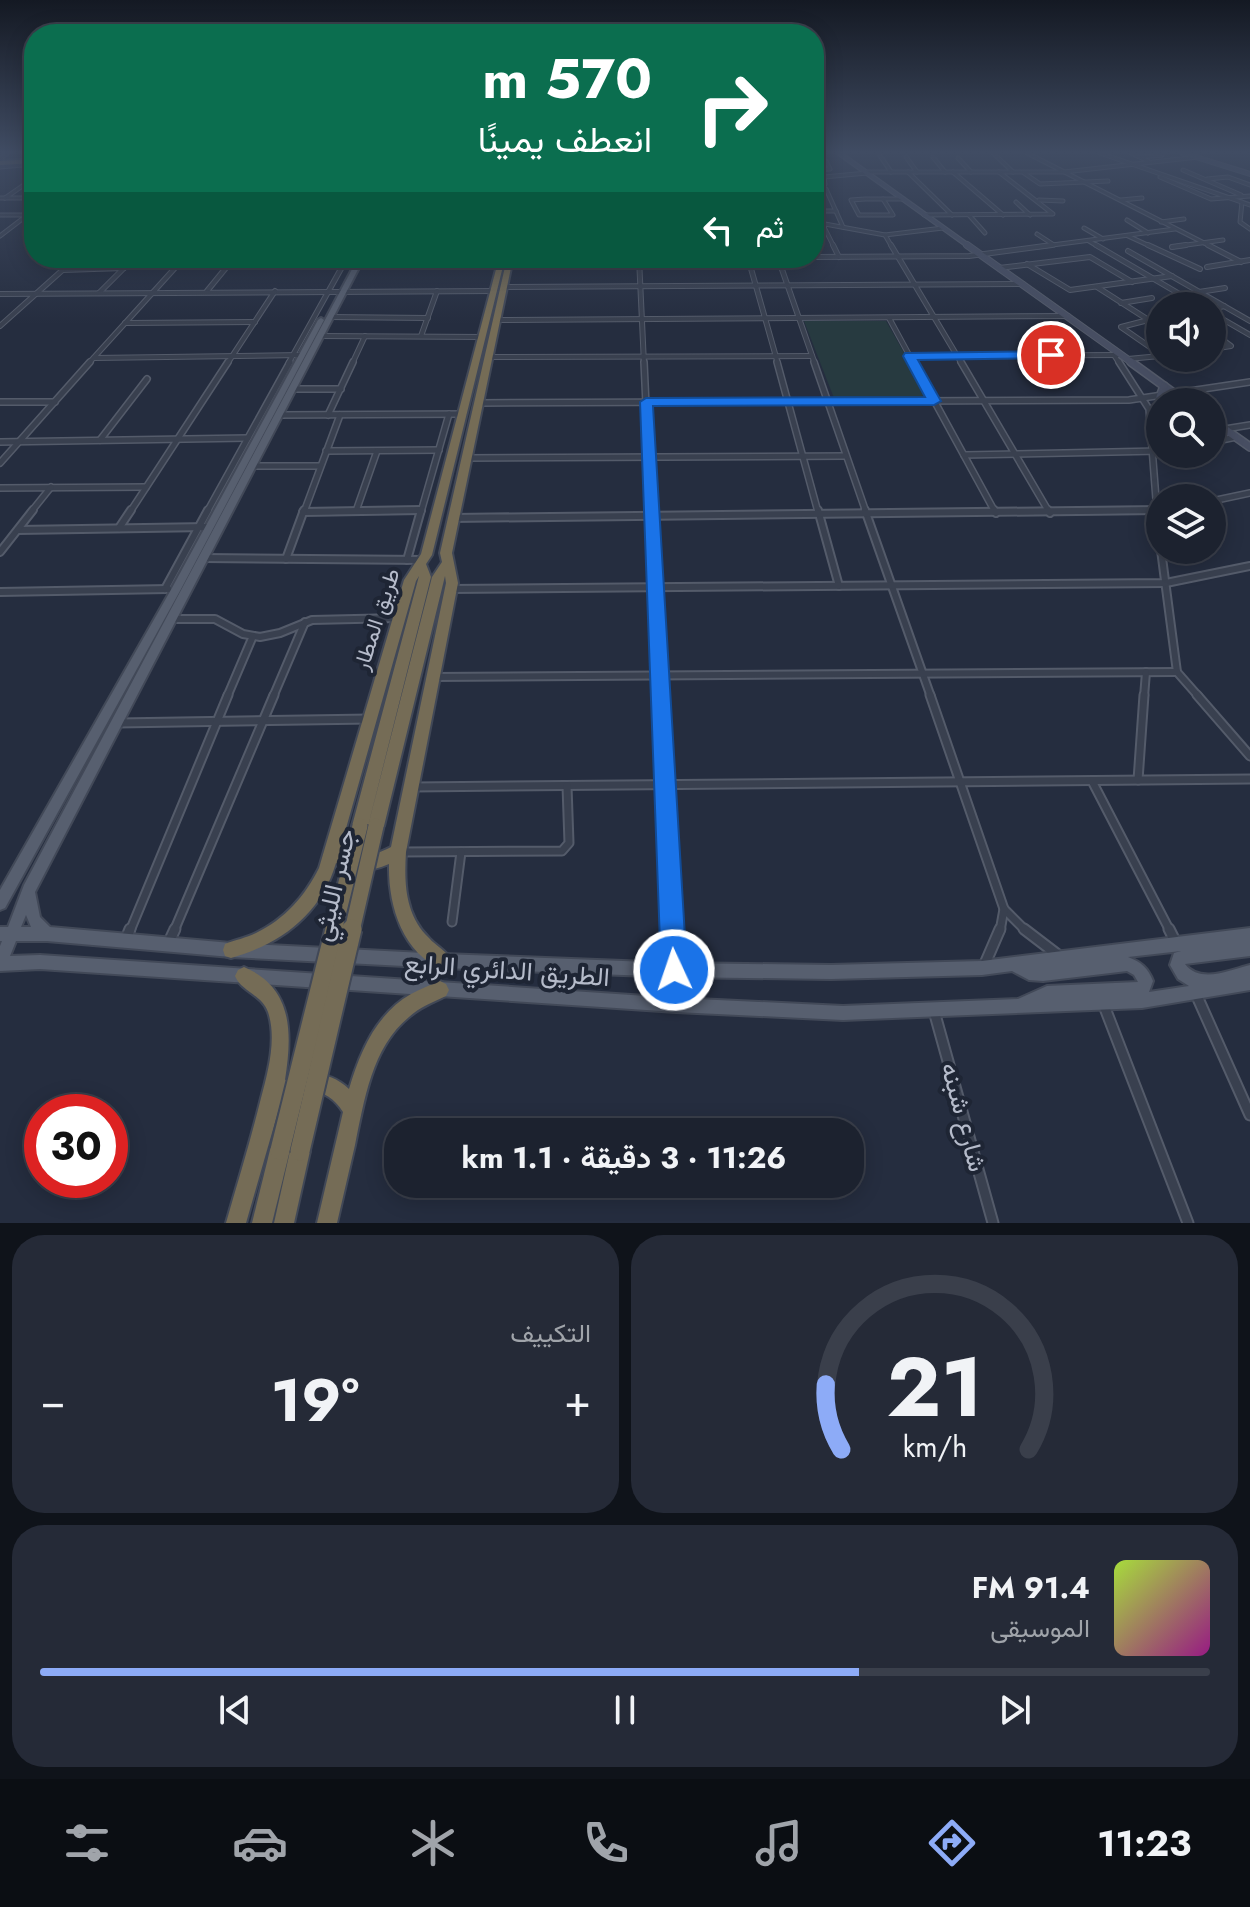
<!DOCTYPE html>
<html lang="ar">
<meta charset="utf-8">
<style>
body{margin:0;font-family:Jost,Vazirmatn,sans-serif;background:#252a37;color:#f1f3f6;direction:rtl;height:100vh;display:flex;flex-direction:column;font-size:30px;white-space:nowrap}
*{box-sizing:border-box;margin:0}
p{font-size:26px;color:#a0a4aa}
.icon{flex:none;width:44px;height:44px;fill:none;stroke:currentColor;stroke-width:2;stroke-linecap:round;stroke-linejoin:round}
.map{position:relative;height:1223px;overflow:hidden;direction:ltr}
.details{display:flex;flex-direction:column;gap:12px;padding:12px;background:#0f131a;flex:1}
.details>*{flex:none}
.top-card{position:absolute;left:24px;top:24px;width:800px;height:244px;border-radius:32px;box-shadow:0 4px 20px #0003,0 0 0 2px #3a3f4b;direction:rtl;background:#0b6e4f;color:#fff;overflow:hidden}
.tools{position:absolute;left:1146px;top:292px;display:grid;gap:16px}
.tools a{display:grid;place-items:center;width:80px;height:80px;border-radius:50%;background:#1c222f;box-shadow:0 4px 20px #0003,0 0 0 2px #3a3f4b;font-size:40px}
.speed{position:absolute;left:24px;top:1094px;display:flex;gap:16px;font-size:40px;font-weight:700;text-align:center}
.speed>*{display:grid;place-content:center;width:104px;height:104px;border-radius:50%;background:#1c222f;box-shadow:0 4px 20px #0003,0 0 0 2px #3a3f4b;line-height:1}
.speed .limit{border:12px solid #d22;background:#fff;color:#111}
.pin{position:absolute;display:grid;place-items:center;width:68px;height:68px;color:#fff;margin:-34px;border:4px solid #fff;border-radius:50%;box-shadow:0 2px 8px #0007}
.me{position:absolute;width:88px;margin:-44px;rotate:357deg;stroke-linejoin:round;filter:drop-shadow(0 0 6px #0008)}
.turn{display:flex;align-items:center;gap:28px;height:168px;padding:0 40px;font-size:36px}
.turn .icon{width:104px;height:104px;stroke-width:2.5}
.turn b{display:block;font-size:56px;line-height:68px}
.then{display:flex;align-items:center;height:76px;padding:0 40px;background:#0003;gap:16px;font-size:30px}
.big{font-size:60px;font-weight:700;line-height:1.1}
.details .tile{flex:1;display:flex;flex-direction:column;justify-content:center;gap:12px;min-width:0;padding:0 28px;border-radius:32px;background:#252a37}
.details .dial{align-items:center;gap:0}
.dial svg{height:208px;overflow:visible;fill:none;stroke:#3a3f4b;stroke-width:7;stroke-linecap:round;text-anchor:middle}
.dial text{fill:#f1f3f6;stroke:none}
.song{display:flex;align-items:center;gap:24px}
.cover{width:96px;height:96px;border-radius:12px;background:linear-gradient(135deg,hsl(80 70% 55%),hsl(310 70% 35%))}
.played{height:8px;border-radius:4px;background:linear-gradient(90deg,#8dabf7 70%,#3a3f4b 70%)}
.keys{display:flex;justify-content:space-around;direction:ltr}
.heat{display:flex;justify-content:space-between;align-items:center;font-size:44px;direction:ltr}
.details .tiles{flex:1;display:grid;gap:12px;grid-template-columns:1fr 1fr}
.tile:last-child{grid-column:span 2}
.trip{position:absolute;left:384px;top:1118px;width:480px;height:80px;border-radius:32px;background:#1c222f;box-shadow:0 4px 20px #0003,0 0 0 2px #3a3f4b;font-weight:700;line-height:80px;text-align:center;direction:rtl}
.dock{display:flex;height:128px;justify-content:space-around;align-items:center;background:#0b0e13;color:#a0a4aa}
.dock .icon{width:56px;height:56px}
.dock .active{color:#8dabf7}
.dock b{font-size:36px;color:#f1f3f6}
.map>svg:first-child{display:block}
.green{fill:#273a40}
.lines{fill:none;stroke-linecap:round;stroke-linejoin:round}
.street-far5-casing{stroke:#545b6a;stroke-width:5}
.street-far4-casing{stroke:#545b6a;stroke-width:6}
.street-far3-casing{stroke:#545b6a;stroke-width:8}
.street-far2-casing{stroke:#545b6a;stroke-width:10}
.street-far1-casing{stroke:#545b6a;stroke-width:11}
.street-casing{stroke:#545b6a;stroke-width:13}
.secondary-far2-casing{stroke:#545b6a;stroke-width:6}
.secondary-far1-casing{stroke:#545b6a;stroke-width:8}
.secondary-casing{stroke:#545b6a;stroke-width:10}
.primary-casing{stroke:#424958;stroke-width:4}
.highway-casing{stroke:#414857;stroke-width:4}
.street-far5{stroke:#39404f;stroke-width:3}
.street-far4{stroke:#39404f;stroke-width:4}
.street-far3{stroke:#39404f;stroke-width:5}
.street-far2{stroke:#39404f;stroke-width:6}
.street-far1{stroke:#39404f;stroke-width:7}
.street{stroke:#39404f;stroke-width:9}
.secondary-far2{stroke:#474e62;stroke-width:4}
.secondary-far1{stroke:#474e62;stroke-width:6}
.secondary{stroke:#474e62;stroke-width:7}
.primary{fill:#575f6f;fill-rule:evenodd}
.highway{fill:#756c56;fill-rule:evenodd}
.highway-bridge-far1-casing{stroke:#414857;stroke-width:19;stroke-linecap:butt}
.highway-bridge-casing{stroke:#414857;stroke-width:23;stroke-linecap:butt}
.highway-bridge-far1{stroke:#756c56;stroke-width:15}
.highway-bridge{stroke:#756c56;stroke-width:19}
.route{fill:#1a73e8;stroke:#114b97;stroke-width:2}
.labels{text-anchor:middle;stroke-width:8;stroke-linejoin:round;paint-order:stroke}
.street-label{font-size:22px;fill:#b5bbca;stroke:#1e2534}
.near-street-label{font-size:26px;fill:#b5bbca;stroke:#1e2534}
</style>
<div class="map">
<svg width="1250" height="1223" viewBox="0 0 1250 1223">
<rect width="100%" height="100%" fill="#252d3f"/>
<path class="green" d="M804 321H886L929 397 834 398Z"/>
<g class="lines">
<g class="street-far5-casing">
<g id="street-far5">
<path d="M993 153 1013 172"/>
<path d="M1027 153 1212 247"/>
<path d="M1100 153 1250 205"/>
<path d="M1131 153 1148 161"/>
<path d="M879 154 891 172"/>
<path d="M906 157 917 172"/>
<path d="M933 157 945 172"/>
<path d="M1141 157 1162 155"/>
<path d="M958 158 971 172"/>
<path d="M0 159 7 153"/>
<path d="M814 160 826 161 830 169 814 170"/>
<path d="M0 167 34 164"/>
<path d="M1183 170 1241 195"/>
<path d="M866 172H1064L1198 157"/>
<path d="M908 172 952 215"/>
<path d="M953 172 1003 215"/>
<path d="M1024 173 1040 184 1108 181"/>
<path d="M814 177H824L825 184"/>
<path d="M824 177 867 173"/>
<path d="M1160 177 1211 199 1250 196"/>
<path d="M1207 179 1228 177 1250 185"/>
<path d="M826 189 843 227"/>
<path d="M0 198H34"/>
<path d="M5 198 34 178"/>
<path d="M865 199H883L893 215H859L851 200Z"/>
<path d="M883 199H902"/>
<path d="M1039 200 1063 201"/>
<path d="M1121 200 1142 198"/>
<path d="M1016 202 1030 215"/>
<path d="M1242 202 1240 222 1250 229"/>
<path d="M814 211H836"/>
<path d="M0 215H26"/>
<path d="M924 215 1053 214 999 172"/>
<path d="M969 215 985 233"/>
<path d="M1127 220 1148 233"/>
<path d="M814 222 885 235 943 228"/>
<path d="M1161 222 1184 219"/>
<path d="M822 223 834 247"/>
<path d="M1084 228 1103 239"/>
<path d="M1037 234 1054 245"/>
<path d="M885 235 892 247"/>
<path d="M0 236 34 210"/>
<path d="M1128 236 1152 247"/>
<path d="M1089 241 1099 247"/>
<path d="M1037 247 1175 229"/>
<path d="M1172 247 1223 240"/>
</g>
</g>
<g class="street-far4-casing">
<g id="street-far4">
<path d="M833 245 839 257"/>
<path d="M891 245 962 364"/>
<path d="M1096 245 1200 306"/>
<path d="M1148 245 1200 269"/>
<path d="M1208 245 1241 262"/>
<path d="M1172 247 1186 245"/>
<path d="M1128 251 1250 321"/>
<path d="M814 257 969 256 1052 245"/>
<path d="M510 258H550"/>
<path d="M639 258 644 364"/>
<path d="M748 258 778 364"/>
<path d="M778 258 815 364"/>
<path d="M1027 264 1070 290 1172 276"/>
<path d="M357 266H500"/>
<path d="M227 267 350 266"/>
<path d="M1207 267 1250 260"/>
<path d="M999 268 1090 257 1132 282"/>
<path d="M63 270 124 268"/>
<path d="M504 287 1023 284"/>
<path d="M1097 287 1147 319"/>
<path d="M207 291 234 258"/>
<path d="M1199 292 1225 288"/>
<path d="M99 293 134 258"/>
<path d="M0 294 494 291"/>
<path d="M1121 303 1152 298"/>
<path d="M1212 309 1224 306"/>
<path d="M1212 313 1250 335"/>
<path d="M329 317 428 318"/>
<path d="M1160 317 1121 327 1160 354"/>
<path d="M889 318 914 364"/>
<path d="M497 320 1068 316"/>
<path d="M125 323 255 322"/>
<path d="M0 326 76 258"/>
<path d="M1212 332 1231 346 1212 349"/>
<path d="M320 336 483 337"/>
<path d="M421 336 437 291"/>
<path d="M1114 355 1120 364"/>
<path d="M909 356 1121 355"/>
<path d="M489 357 812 356"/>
<path d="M94 358 301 355"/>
<path d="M1128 359 1160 356"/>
<path d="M88 364 184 258"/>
<path d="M227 364 275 291"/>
<path d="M288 364 347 258"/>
<path d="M352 364 365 336"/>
</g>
</g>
<g class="street-far3-casing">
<g id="street-far3">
<path d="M644 362 651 512"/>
<path d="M777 362 818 512"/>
<path d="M814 362 866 512"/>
<path d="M913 362 995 512"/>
<path d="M961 362 1049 512"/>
<path d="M1119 362 1149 409 1157 512"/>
<path d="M292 389H341"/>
<path d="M0 402H55"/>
<path d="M479 403 1129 400 1250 382"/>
<path d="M278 415 464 414"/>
<path d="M328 415 353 362"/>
<path d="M1225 429 1250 425"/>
<path d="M100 440 147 379"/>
<path d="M0 442 248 438"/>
<path d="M1212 442 1236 437"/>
<path d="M326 451 439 450"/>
<path d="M964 455 1160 451"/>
<path d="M467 458 846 456"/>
<path d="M0 463 90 362"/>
<path d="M252 466H320"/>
<path d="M0 488 146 487"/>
<path d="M1212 501 1250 493"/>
<path d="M356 511 377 451"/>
<path d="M31 512 51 487"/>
<path d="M130 512 228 362"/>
<path d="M207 512 290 362"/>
<path d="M304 512 340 415"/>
<path d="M309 512 421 510"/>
<path d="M421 512 449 414"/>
<path d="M993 512 1160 510"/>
</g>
</g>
<g class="street-far2-casing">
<g id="street-far2">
<path d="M651 510 661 697"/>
<path d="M818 510 839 586"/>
<path d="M865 510 931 697"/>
<path d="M994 510 996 513"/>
<path d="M1048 510 1050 513"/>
<path d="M1157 510 1160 543"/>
<path d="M303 512 421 510"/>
<path d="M454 518 1160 510"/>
<path d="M119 528 131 510"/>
<path d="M18 530 208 527"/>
<path d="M1161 550 1177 672 1199 697"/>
<path d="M0 552 33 510"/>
<path d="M204 558 424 560"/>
<path d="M286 559 304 510"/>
<path d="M407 560 421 510"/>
<path d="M165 589 208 510"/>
<path d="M451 589 1166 583 1250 566"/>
<path d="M0 592 168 589"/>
<path d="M173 619H215L243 634 260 637 280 633 312 620 398 618"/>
<path d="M433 677 1177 672"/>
<path d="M227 697 253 636"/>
<path d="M273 697 305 622"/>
<path d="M1144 697 1146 672"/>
</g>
</g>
<g class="street-far1-casing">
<g id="street-far1">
<path d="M661 695 672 931"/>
<path d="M930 695 1004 909 1026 931"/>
<path d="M1197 695 1250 756"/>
<path d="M118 723 370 719"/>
<path d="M1138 780 1144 695"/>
<path d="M1092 781 1170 931"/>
<path d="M414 787 1250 779"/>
<path d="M401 852 562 851 569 843 567 786"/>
<path d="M452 922 461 852"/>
<path d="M130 931 228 695"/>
<path d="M174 931 274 695"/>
<path d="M1000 931 1004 909"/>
</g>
</g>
<g class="street-casing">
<g id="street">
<path d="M672 929 674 970"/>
<path d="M1024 929 1058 955"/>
<path d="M1169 929 1177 945"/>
<path d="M126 939 130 929"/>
<path d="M169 942 175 929"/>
<path d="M984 966 1000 929"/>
<path d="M1196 994 1250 1115"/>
<path d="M1103 1003 1188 1223"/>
<path d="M934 1011 993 1223"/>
</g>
</g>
<g class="secondary-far2-casing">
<g id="secondary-far2">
<path d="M839 153 970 247"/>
<path d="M1183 153 1250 174"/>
</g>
</g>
<g class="secondary-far1-casing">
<path id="secondary-far1" d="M967 245 1134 364"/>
</g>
<g class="secondary-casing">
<g id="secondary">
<path d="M1131 362 1186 402"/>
<path d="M1160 397 1164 386"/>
<path d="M1212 420 1250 447"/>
</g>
</g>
<g class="primary-casing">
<g id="primary">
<path d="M358 258H364L35 892 40 917 50 927 231 943 443 954 674 963 831 965 982 961 1250 928V956L1185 964C1200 984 1230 970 1250 965V990L1142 1008 843 1020 676 1012 40 969 0 971V946L2 941H0V927H8L24 885ZM26 915 31 927H21ZM16 941H47L231 957 443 968 674 977 831 979 982 975 1012 971 1029 980 1043 981 1127 971 1134 975 1138 982 1047 986 1018 999 843 1006 676 998 40 955 10 956ZM1181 951 1174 953 1170 965 1178 979 1189 986 1149 992 1153 981C1148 968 1141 962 1128 957Z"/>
<path d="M321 318 324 320 181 589 5 908 0 910V890L172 588 318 320Z"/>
</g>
</g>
<g class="highway-casing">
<g id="highway">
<path d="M34 159V163L0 165V161Z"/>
<path d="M499 258H505L432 555 426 564 431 577 368 826 365 831 360 833 355 831 352 826 419 576 416 581 341 846C356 860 374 856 391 847L446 583 445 576 384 826 381 831 376 833 371 831 368 826 432 577 442 562 440 553 507 258H513L452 553 458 583 406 852C404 883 405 915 429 938 436 946 447 951 452 961L449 967 443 970C402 953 388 905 389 864 370 872 354 873 336 863 321 914 281 944 231 958L225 956 223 950 225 944C235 940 246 938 256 933 285 919 305 896 319 868L404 580 421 554Z"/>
<path d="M244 967C294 988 292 1035 285 1080 308 1071 330 1071 349 1089 360 1052 376 1014 411 994 420 989 430 985 440 981L446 984 449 990 446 996C433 1002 420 1007 409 1017 372 1047 364 1101 355 1145 349 1171 343 1197 337 1223H317L343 1112C326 1085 303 1088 280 1105L246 1223H226C238 1181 251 1139 261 1098 268 1072 277 1039 268 1012 262 995 241 991 235 976L238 970Z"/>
<path d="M280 1140 287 1143 290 1150 272 1223H252L270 1150 273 1143Z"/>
<path d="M300 1141 307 1144 310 1151 294 1223H274L290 1151 293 1144Z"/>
</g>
</g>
<use href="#street-far5" class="street-far5"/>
<use href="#street-far4" class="street-far4"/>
<use href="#street-far3" class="street-far3"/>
<use href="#street-far2" class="street-far2"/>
<use href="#street-far1" class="street-far1"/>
<use href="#street" class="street"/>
<use href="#secondary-far2" class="secondary-far2"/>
<use href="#secondary-far1" class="secondary-far1"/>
<use href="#secondary" class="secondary"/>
<use href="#primary" class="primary"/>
<use href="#highway" class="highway"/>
<g class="highway-bridge-far1-casing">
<g id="highway-bridge-far1">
<path d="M334 931 360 826"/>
<path d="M352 931 376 826"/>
</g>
</g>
<g class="highway-bridge-casing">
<g id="highway-bridge">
<path d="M280 1150 335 929"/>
<path d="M300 1151 352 929"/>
</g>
</g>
<use href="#highway-bridge-far1" class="highway-bridge-far1"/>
<use href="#highway-bridge" class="highway-bridge"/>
</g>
<linearGradient id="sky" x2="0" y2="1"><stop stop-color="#141923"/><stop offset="0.47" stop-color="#404c63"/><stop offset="1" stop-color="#404c63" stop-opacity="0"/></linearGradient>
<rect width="1250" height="324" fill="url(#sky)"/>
<path class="route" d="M1051 351 1055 353V358L918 360 941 401 934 405 653 406 687 970 683 980 674 983 664 980 661 970 640 402 646 398 925 397 903 356 905 353Z"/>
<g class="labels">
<g class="street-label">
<text transform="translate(376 619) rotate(-72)" y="8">طريق المطار</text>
</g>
<g class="near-street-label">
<text transform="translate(334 885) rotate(-77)" y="9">جسر الليثي</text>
<text transform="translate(507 970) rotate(4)" y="9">الطريق الدائري الرابع</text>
<text transform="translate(964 1117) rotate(75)" y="9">شارع شبنه</text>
</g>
</g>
</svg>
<div class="tools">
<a><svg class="icon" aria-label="sound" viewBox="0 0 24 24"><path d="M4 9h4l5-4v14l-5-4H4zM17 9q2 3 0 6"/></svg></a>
<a><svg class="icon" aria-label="search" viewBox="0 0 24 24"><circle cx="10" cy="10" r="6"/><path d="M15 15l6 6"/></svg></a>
<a><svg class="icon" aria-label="layers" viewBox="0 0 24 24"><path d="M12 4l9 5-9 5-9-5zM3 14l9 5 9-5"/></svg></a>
</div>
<div class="speed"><div class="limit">30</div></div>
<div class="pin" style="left:1051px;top:355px;background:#d93025"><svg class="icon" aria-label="arrive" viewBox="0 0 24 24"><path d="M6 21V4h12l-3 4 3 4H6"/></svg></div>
<svg class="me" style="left:674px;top:970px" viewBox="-20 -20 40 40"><circle r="17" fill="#1a73e8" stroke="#fff" stroke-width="3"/><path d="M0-11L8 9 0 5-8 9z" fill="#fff"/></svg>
<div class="trip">11:26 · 3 دقيقة · 1.1 km</div>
<div class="top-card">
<div class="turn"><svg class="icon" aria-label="right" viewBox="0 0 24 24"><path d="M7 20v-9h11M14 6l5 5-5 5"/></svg><div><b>570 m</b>انعطف يمينًا</div></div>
<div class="then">ثم<svg class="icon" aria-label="left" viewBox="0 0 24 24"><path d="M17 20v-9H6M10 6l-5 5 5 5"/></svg></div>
</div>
</div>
<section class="details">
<div class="tiles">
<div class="tile dial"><svg viewBox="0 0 100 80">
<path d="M14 69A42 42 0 1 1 86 69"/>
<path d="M14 69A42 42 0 0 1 8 44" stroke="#8dabf7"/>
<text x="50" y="56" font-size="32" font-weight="700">21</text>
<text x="50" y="72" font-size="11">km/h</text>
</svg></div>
<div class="tile"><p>التكييف</p>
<div class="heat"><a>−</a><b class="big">19°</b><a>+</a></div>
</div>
<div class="tile">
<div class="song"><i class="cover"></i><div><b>91.4 FM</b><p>الموسيقى</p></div></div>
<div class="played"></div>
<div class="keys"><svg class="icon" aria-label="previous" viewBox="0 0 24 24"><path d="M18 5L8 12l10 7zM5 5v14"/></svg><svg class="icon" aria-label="pause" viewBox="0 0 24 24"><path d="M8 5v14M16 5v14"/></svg><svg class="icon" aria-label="next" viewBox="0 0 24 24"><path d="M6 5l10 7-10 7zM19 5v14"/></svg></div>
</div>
</div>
</section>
<nav class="dock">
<b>11:23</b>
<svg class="icon active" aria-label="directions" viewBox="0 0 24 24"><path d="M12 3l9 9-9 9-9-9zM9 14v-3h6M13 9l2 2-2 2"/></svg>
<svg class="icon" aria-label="music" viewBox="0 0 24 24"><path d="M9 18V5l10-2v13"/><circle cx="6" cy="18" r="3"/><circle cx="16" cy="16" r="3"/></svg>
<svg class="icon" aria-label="phone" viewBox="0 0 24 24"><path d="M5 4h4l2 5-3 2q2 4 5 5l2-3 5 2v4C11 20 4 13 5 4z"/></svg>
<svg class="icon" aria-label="climate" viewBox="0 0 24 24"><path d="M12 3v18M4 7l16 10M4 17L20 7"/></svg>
<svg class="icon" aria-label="car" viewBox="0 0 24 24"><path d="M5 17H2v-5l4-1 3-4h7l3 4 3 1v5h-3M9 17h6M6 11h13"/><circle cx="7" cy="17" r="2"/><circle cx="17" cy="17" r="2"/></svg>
<svg class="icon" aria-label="filters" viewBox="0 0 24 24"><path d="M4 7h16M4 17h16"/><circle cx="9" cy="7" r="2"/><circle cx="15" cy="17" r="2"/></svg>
</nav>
